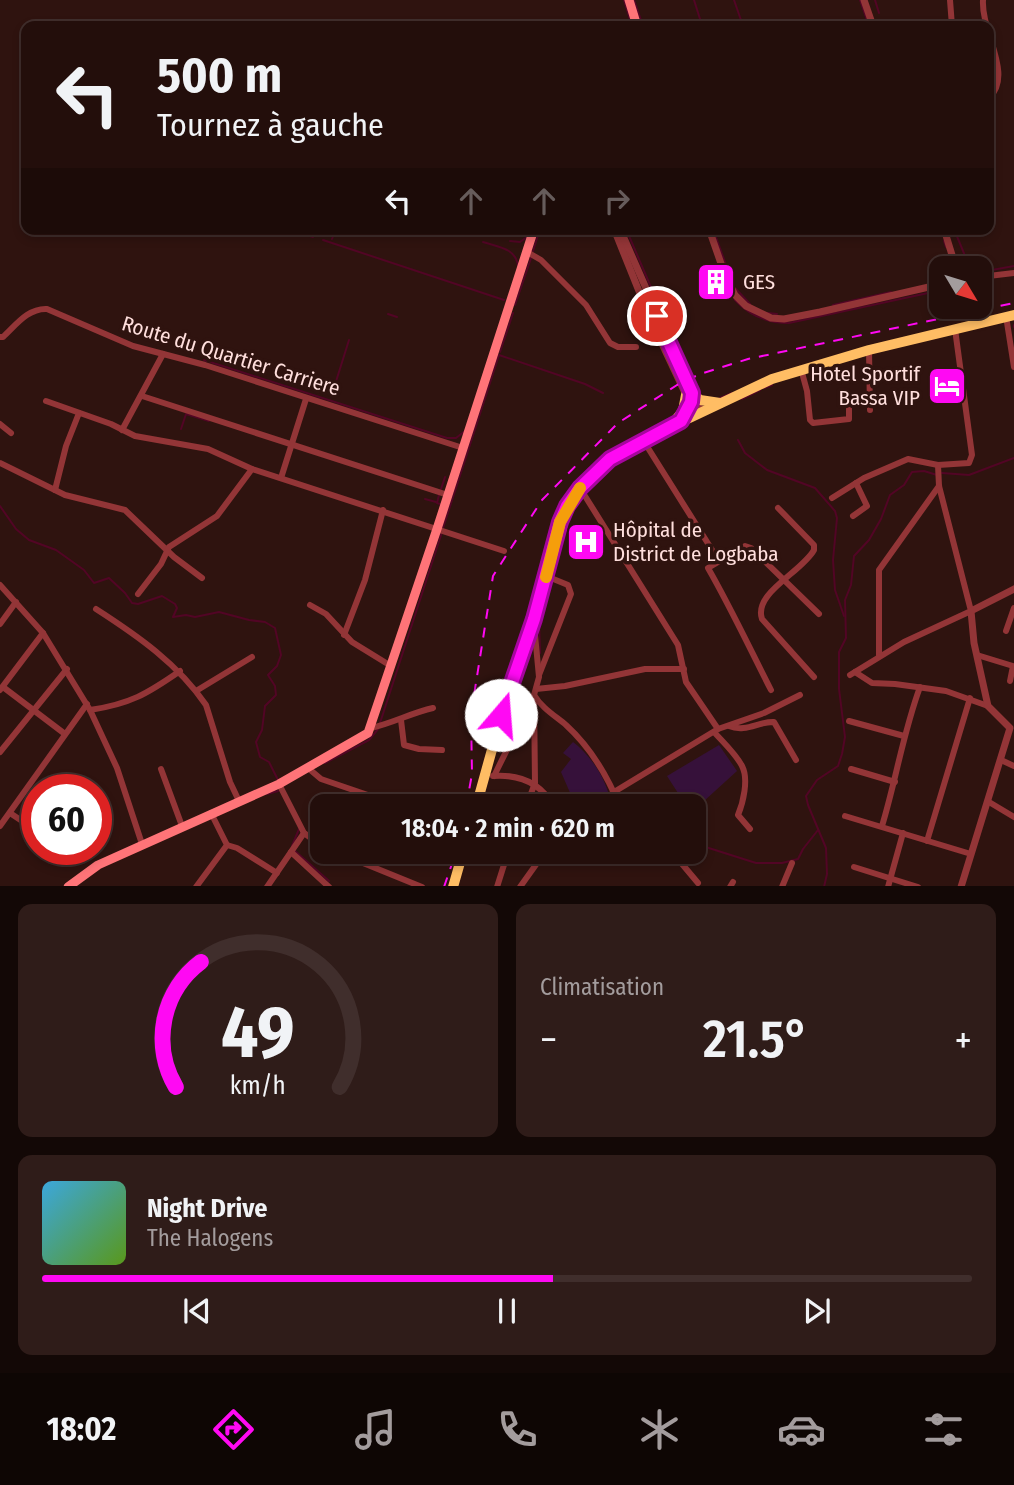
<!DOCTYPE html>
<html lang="fr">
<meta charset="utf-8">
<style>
body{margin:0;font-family:"Fira Sans Condensed",sans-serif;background:#2f1c19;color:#f1f3f6;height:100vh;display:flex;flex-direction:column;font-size:26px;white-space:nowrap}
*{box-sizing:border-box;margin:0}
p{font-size:23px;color:#a39c9d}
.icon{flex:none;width:38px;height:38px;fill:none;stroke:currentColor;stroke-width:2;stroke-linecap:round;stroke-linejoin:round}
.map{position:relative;height:886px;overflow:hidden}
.side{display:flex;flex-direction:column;gap:18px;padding:18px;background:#130806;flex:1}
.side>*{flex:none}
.hud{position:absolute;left:21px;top:21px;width:973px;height:214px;border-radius:14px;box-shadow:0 4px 10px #0003,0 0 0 2px #402e2c;background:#230e0b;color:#f1f3f6;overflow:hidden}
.needle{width:46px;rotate:128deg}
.controls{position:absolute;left:929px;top:256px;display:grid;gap:14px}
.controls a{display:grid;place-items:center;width:63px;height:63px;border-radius:14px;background:#230e0b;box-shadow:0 4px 10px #0003,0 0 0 2px #402e2c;font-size:35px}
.speed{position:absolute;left:21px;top:774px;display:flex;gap:14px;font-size:35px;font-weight:700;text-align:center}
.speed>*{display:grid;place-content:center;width:91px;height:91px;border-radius:50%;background:#230e0b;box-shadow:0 4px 10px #0003,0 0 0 2px #402e2c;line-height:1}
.speed .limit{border:10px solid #d22;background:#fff;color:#111}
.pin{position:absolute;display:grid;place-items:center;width:60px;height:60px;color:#fff;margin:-30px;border:4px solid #fff;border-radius:50%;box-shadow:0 2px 7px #0007}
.me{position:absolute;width:77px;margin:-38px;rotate:18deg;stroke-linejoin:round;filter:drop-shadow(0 0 5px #0008)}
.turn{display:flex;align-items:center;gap:24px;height:147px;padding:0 21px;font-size:32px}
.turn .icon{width:91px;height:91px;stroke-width:2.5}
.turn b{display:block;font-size:49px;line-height:60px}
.lanes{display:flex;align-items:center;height:66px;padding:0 21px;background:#0003;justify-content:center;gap:35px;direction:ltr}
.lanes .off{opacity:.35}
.big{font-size:52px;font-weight:600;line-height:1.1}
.side .tile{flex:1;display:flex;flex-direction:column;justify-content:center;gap:10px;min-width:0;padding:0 24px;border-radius:14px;background:#2f1c19}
.side .dial{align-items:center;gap:0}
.dial svg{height:182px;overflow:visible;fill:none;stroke:#402e2c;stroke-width:7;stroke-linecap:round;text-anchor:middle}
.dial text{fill:#f1f3f6;stroke:none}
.song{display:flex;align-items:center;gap:21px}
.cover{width:84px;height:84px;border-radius:10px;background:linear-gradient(135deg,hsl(200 70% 55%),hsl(90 70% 35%))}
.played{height:7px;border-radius:4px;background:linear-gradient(90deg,#ff09f3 55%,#402e2c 55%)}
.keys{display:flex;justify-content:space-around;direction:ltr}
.heat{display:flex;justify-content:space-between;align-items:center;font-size:38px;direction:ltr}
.side .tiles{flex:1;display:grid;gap:18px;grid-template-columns:1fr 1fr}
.tile:last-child{grid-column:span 2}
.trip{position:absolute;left:310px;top:794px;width:396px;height:70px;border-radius:14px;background:#230e0b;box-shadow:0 4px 10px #0003,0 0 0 2px #402e2c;font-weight:600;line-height:70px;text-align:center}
.tab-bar{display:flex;height:112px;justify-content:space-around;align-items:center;background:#0e0604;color:#a39c9d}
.tab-bar .icon{width:49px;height:49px}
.tab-bar .active{color:#ff09f3}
.tab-bar b{font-size:32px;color:#f1f3f6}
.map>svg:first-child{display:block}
.green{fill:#36113a}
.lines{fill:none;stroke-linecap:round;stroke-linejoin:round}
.stream{stroke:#520525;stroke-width:2}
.minor{stroke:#933537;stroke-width:6}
.tertiary{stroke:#933537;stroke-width:7}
.secondary{stroke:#ff7478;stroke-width:9}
.primary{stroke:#ffbd64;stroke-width:10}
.rail{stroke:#ff09f3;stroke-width:2;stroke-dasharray:10 9;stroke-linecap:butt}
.route-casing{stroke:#a6069e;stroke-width:18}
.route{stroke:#ff09f3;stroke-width:12}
.slow{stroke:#f59e0b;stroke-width:12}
.labels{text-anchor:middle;stroke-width:7;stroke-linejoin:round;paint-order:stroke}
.poi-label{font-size:21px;fill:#ffdfdd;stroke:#2f130f;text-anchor:start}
.street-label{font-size:21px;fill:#ffdfdd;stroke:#2f130f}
</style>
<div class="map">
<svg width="1014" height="887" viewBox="0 0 1014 887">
<rect width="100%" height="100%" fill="#2f130f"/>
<g class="green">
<path d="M573 742C590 755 603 774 609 795L589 807H560L558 800 571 795 561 772 571 759 563 753Z"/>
<path d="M719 745 737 771 693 811V807H687L667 776Z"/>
</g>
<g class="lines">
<g class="stream">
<path d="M624 0 632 26"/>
<path d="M634 0 643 26"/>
<path d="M694 0 700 19"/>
<path d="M734 0 743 26"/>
<path d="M860 0 869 26"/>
<path d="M875 0 879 13"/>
<path d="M883 25 884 26"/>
<path d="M288 229 313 237"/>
<path d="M626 229 690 378"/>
<path d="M713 229 730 276"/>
<path d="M940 229 942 235"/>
<path d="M954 229 970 268"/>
<path d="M332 239 336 229"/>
<path d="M323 240 504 300"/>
<path d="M510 241 520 242 527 237"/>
<path d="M944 241 946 247"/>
<path d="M483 242C498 247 516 248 518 266"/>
<path d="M533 251 540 229"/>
<path d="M981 272 1014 266"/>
<path d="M725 283 729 296 731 295"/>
<path d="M735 288 750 304"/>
<path d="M735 300C750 316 767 323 789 323L942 290"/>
<path d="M515 305 531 258"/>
<path d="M833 305 891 292"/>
<path d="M768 313 777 314"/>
<path d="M388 314 397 317"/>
<path d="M1014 325V327"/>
<path d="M500 352 513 313"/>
<path d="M204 360 447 438H456L465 431"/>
<path d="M764 388 772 385"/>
<path d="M333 391 349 340"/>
<path d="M720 398 732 393"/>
<path d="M742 399 760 390"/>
<path d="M181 429 186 414 209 421"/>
<path d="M649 432 660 426"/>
<path d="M738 440 745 453 767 470 815 488 835 511 837 518 833 560 835 590 844 616"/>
<path d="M942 473 969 475 1014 458"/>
<path d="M441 489 445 477"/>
<path d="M439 495 437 503 440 504"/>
<path d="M425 499 436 502"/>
<path d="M0 506 16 529 29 540 56 550 84 570 94 583 109 578 125 593 132 603 138 604 162 596 175 604 177 608 173 617 186 615 195 617 219 612 249 620 265 622 275 628 281 655 277 666 268 675 275 686 276 695 265 706 262 730 256 742 260 757 269 762 278 780"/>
<path d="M560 513 575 488"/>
<path d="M443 528 499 355 585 384 603 393"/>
<path d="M539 619 540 653"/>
<path d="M524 628 553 531"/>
<path d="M380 723 442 532"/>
<path d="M325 763 369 740 378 729"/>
<path d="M267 794 278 791"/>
<path d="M693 843 756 863H782L798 859 803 849 818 830"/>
<path d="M292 846 299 829"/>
<path d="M295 851 329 881"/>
<path d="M824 887 827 874 826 848 808 805 806 796 817 780 838 766 842 754 845 737 839 689V652L846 638 845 600 851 585 854 556 869 540 881 519 890 495 904 485 912 472 924 471 937 475"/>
</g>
<g class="minor">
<path d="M950 0 952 26"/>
<path d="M983 0C981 32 1014 75 989 98"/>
<path d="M527 252 541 260 586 305 610 343 618 347H636"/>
<path d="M980 277 1014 273"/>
<path d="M1006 316 1014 367"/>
<path d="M0 337H3C16 325 28 308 47 309L133 346 205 365 463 448"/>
<path d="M869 350 870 410"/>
<path d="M801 369 807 391 810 420 813 423 849 419V397"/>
<path d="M142 396 448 495"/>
<path d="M46 401 111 424 135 436 208 449 252 469"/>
<path d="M0 424 11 433"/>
<path d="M122 430 163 354"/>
<path d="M643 440 719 561"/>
<path d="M0 463 65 495 125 510 174 557 202 578"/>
<path d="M281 478 306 399"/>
<path d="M580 488 678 645 686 682 718 729 614 792 595 807"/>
<path d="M55 490 66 446 79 413"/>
<path d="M832 498 864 478 908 459 938 465 969 463 972 455 955 329"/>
<path d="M778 508 814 545V550C802 572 753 593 762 619L814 677"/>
<path d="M853 516 867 506 856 483"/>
<path d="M0 585 43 633 90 710 117 768 142 844"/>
<path d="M138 594 161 564 169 547 217 516 252 469 504 551"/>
<path d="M310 605 326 614 352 642 391 666"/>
<path d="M96 609C138 636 178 664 206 705L230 782 239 801"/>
<path d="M0 624 16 602"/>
<path d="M1006 631 1014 608"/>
<path d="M344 635 365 580 383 510"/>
<path d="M977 655 1013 666 1010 681"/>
<path d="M879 656V570L939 486"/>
<path d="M855 672 872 683 895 684 946 691 988 706"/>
<path d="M539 675 571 594 568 585 546 576"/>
<path d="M850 675 904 642 971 611 939 486 938 465"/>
<path d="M3 687 65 734"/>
<path d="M536 689 565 686 645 669H684"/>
<path d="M0 690 43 633"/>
<path d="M771 690C750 649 731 608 708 568L745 546 751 548 819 614"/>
<path d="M196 691 252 657"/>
<path d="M90 710C130 704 147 694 180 671"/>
<path d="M401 720 404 745 419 749 442 750"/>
<path d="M849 721 904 736"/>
<path d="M729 726C746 733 759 721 774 722L796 760"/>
<path d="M371 728C393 723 411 713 433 708"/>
<path d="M718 729 764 713 800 695"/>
<path d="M714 732C723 742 736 754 742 766 749 779 743 803 738 815L750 829"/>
<path d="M0 752 67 669"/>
<path d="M1001 760 1014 766"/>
<path d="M308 768 321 779 403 807"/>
<path d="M161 769 182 826"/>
<path d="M851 769 895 782"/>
<path d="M493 776C520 774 541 783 554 807"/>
<path d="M494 776 534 695C542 708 554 715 566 725 590 747 608 777 620 807"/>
<path d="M279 784 304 833 322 846"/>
<path d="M477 801 511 807"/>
<path d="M989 802 1014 817"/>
<path d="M526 807 535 783 534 695 539 677 534 624"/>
<path d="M10 813 37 831"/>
<path d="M845 816 971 854"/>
<path d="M0 826 87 704"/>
<path d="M882 826C896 780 903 733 920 687"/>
<path d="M927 841 970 698"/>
<path d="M227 845 237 848 277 873"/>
<path d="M291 852 329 887"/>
<path d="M336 852 422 887"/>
<path d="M672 852 698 883"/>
<path d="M854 867 918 887"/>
<path d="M196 887 227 845 211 813"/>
<path d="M267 887 304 833"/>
<path d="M497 887 508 852"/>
<path d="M520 887 545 852"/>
<path d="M730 887 733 882"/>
<path d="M782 887 792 863"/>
<path d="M888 887 903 833"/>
</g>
<g class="tertiary">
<path d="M864 0 873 26"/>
<path d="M614 229 649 316 686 395 696 407 705 410"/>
<path d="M620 229 692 393 685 414"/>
<path d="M709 229 725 275 735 295 746 306 771 318 784 319 820 312 942 284"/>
<path d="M944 229 956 268"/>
<path d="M961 887 1010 728 988 706 974 643 971 611 1014 589"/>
</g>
<g class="secondary">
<path d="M629 0 637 26"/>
<path d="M68 887 98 865 279 784 368 733 437 529 534 229"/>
</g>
<g class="primary">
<path d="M692 393 700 400 720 403"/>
<path d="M674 422 683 411 686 395"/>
<path d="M476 807 508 692 534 619 560 522 580 488 593 474 610 459 643 440 772 379 869 350 1014 315"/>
<path d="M453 887 463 852"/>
</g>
<g class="rail">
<path d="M466 807 472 774 471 714 493 576 542 500 618 423 677 385 700 374 748 359 1014 303"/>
<path d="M444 887 456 852"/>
</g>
</g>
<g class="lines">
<g class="route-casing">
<path id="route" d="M501 715 534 619 560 522 567 506 580 488 610 459 681 421 691 402 692 393 657 316"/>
</g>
<use href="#route" class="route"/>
<path class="slow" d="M546 577 560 522 580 488"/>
</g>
<defs>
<g id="building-square" transform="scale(2.0125)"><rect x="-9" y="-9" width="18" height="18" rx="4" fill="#ff09f3" stroke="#2f130f"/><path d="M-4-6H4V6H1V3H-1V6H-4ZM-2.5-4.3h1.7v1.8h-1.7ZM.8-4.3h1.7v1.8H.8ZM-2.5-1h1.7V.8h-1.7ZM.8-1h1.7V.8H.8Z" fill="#fff"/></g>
<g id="hotel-square" transform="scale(2.0125)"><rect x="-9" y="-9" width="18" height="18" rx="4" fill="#ff09f3" stroke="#2f130f"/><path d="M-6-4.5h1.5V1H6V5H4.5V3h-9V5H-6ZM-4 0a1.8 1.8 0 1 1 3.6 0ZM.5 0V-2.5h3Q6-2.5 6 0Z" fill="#fff"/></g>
<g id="hospital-square" transform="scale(2.0125)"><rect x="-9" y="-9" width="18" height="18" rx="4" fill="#ff09f3" stroke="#2f130f"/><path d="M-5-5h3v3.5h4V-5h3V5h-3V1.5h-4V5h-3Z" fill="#fff"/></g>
</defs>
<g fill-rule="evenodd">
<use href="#building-square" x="716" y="282"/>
<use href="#hotel-square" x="947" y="386"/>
<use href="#hospital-square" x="586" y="542"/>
</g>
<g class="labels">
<g class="poi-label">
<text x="743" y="289">GES</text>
<text x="920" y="381" text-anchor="end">Hotel Sportif<tspan x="920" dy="24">Bassa VIP</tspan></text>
<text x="613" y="537">Hôpital de<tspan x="613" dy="24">District de Logbaba</tspan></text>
</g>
<g class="street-label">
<text transform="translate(231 356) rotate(17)" y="7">Route du Quartier Carriere</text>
</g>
</g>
</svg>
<div class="controls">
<a><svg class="needle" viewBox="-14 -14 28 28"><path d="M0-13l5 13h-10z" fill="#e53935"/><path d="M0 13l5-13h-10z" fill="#a39c9d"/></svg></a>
</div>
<div class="speed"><div class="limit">60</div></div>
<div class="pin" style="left:657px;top:316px;background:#d93025"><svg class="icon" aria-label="arrive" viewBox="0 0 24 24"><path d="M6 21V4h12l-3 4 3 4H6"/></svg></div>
<svg class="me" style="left:501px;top:715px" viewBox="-20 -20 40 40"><circle r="19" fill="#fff"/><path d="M0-13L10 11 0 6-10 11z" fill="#ff09f3"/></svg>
<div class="trip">18:04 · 2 min · 620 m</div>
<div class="hud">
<div class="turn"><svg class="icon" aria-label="left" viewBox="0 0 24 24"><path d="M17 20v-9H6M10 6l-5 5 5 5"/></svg><div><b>500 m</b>Tournez à gauche</div></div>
<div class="lanes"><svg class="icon" aria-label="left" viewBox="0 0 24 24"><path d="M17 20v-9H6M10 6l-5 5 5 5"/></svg><svg class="icon off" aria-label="ahead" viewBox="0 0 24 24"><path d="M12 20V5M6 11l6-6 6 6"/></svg><svg class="icon off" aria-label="ahead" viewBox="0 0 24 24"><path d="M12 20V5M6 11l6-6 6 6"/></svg><svg class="icon off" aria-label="right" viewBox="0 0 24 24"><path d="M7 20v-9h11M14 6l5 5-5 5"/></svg></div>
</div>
</div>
<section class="side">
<div class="tiles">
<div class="tile dial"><svg viewBox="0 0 100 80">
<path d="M14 69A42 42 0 1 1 86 69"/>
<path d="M14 69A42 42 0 0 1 25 14" stroke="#ff09f3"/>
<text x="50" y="56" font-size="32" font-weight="700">49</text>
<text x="50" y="72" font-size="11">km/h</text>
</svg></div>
<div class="tile"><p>Climatisation</p>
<div class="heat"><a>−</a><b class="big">21.5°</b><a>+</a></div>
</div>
<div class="tile">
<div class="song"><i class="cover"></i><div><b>Night Drive</b><p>The Halogens</p></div></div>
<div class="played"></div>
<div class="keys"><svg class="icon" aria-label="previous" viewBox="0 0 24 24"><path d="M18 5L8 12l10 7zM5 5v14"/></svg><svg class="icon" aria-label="pause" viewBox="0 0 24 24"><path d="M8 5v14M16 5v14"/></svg><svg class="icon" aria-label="next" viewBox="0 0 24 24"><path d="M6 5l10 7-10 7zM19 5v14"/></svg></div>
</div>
</div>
</section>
<nav class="tab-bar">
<b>18:02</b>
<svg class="icon active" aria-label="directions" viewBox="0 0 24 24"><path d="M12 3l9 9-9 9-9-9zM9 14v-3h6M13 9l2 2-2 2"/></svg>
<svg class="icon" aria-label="music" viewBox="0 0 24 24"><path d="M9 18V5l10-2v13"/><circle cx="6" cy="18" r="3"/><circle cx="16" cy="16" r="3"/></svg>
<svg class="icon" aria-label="phone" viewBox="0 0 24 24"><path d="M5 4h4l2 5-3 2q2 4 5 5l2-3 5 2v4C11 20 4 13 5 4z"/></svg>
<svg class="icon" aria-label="climate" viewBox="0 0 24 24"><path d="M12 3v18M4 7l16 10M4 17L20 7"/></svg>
<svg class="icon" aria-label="car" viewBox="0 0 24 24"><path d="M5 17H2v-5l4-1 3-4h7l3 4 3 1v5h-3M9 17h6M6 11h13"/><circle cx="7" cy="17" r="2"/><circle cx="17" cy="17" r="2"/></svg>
<svg class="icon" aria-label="filters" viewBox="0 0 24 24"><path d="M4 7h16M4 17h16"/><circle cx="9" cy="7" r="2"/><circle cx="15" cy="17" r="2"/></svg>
</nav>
